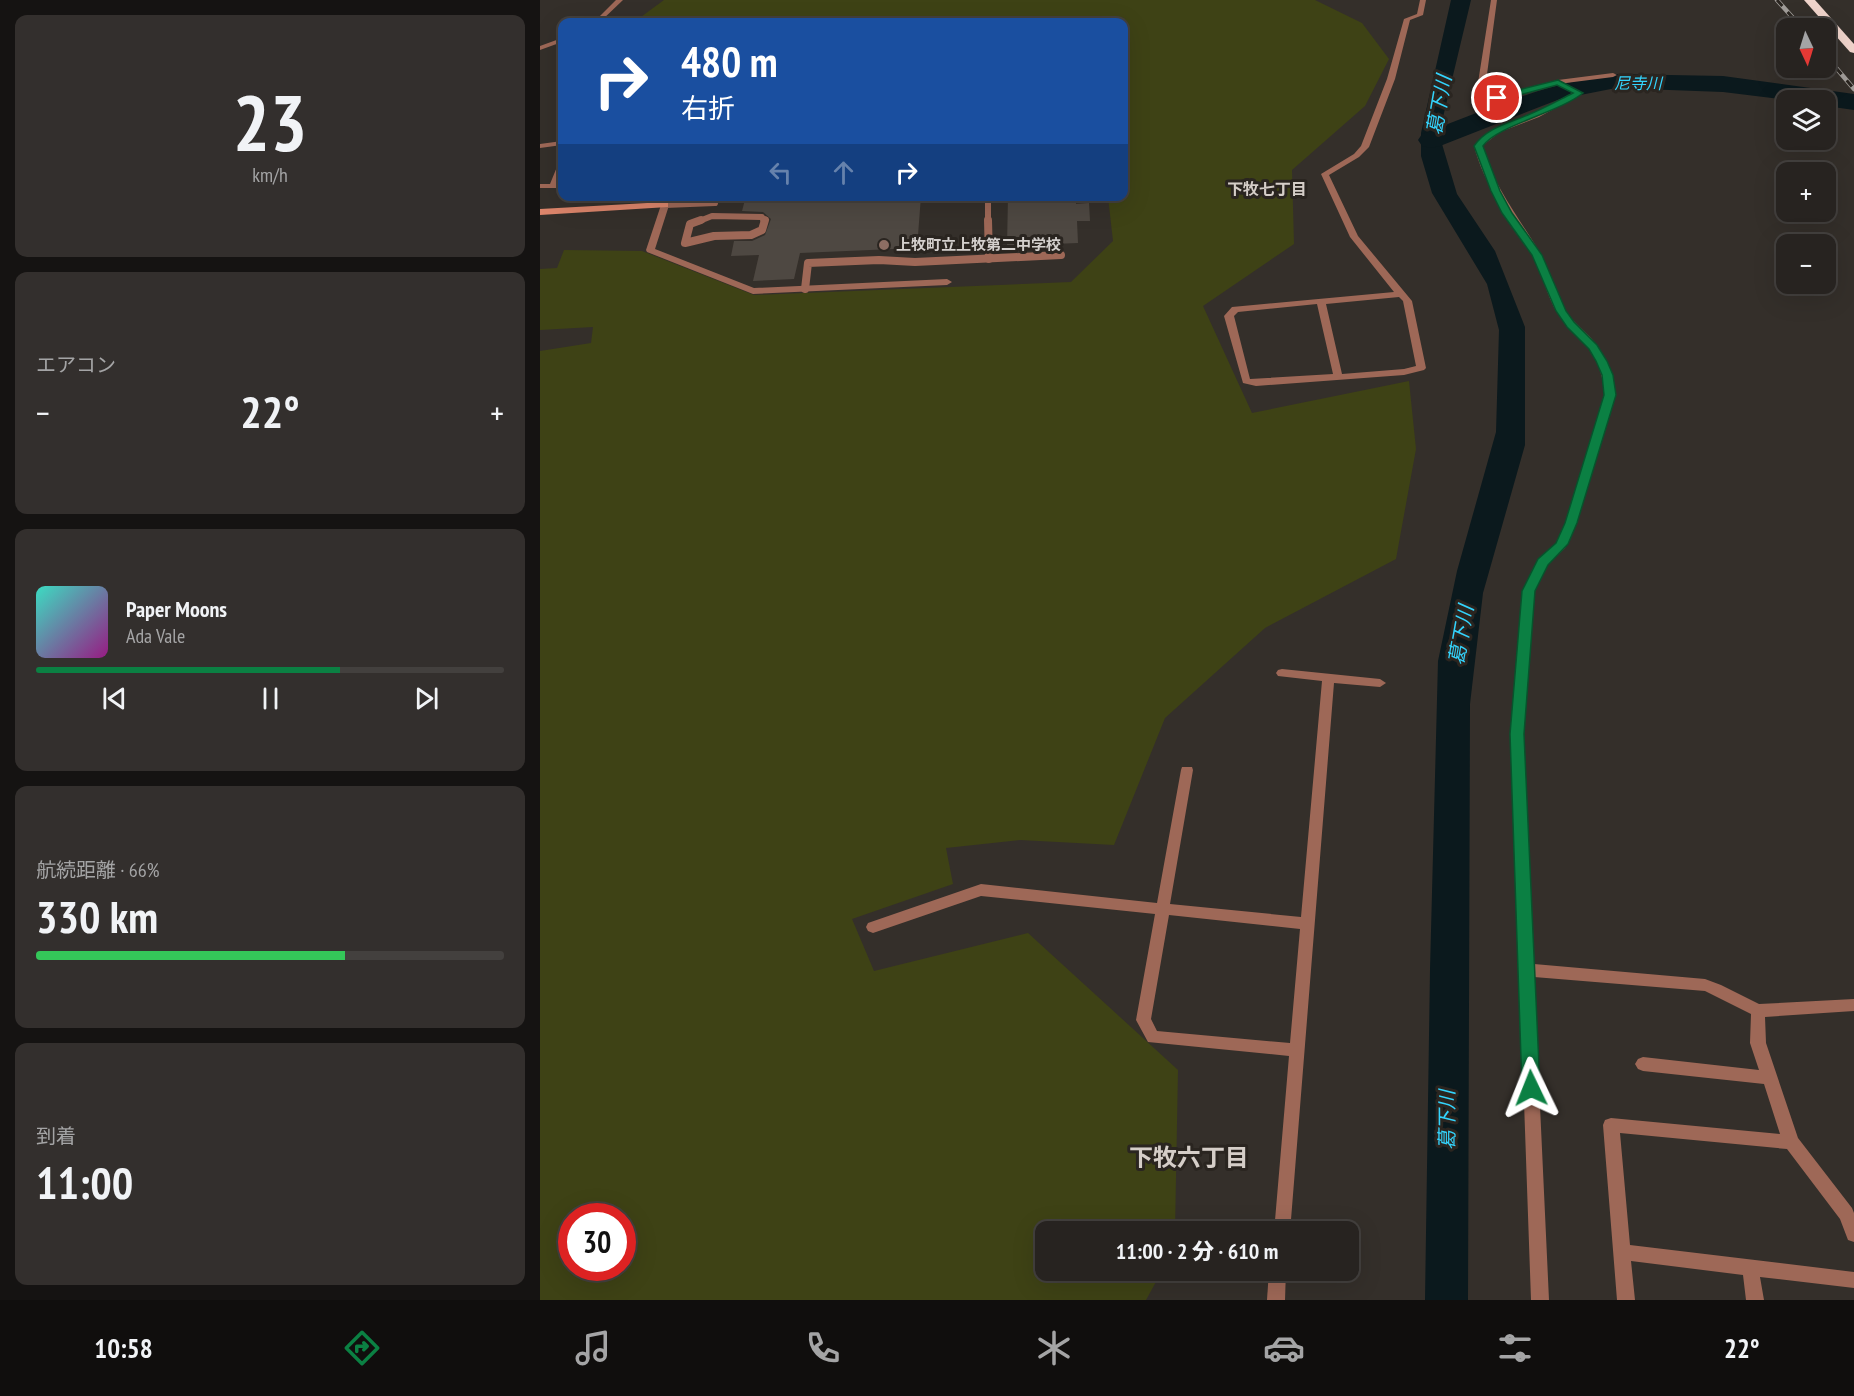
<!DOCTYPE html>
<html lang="ja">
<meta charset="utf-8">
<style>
body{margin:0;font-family:"PT Sans Narrow","Noto Sans JP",sans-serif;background:#332f2d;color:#f1f3f6;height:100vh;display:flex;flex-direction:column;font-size:22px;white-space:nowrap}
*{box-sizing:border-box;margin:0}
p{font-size:20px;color:#a4a4a5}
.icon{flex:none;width:33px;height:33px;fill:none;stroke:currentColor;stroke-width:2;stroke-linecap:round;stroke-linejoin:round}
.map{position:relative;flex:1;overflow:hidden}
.panel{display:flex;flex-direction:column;gap:15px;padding:15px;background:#151312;width:540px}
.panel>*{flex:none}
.banner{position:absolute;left:18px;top:18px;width:570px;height:183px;border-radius:12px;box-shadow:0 6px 24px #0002,0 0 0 2px #43403e;background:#1a4fa0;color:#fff;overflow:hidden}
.needle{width:39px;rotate:176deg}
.fabs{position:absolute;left:1236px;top:18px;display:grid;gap:12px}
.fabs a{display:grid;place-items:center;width:60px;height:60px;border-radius:12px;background:#272320;box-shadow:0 6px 24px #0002,0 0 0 2px #43403e;font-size:30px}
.speed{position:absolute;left:18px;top:1203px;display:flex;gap:12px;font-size:30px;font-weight:700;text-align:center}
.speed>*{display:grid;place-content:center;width:78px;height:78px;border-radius:50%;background:#272320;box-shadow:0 6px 24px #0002,0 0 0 2px #43403e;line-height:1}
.speed .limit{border:9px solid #d22;background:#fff;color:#111}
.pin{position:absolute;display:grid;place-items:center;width:51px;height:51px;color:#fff;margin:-26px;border:3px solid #fff;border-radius:50%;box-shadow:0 2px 6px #0007}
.me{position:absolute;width:66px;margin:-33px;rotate:358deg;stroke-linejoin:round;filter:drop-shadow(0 0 4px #0008)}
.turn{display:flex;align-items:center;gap:21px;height:126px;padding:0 24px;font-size:27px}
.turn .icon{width:78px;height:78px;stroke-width:2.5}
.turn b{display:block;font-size:42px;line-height:51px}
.lanes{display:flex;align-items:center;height:57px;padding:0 24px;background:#0003;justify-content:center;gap:30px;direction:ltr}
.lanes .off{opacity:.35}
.big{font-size:45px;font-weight:800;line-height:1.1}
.panel .widget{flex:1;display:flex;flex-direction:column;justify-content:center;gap:9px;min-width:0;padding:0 21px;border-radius:12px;background:#332f2d}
.panel .dial{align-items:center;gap:0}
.dial b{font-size:78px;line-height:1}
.song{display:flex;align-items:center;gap:18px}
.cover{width:72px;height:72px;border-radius:9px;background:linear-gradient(135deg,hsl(170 70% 55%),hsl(310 70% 35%))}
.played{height:6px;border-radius:3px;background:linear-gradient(90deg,#0b8043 65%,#43403e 65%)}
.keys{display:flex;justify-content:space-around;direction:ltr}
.heat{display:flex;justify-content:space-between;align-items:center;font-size:33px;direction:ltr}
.charge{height:9px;border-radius:4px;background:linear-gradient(90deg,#34c759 66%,#43403e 0)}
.trip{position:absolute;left:495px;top:1221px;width:324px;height:60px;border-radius:12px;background:#272320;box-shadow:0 6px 24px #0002,0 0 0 2px #43403e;font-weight:800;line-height:60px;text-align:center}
.menu{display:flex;height:96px;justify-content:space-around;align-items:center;background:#100e0d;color:#a4a4a5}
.menu .icon{width:42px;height:42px}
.menu .selected{color:#0b8043}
.menu b{font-size:27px;color:#f1f3f6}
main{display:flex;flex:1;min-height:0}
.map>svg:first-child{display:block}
.green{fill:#3e4215;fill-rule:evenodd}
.water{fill:#0b191d}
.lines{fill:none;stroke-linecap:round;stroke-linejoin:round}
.river{fill:#0b191d;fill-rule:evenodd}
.building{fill:#4e4842}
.lane-far1{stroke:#9e6857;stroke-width:6}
.lane{stroke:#9e6857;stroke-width:8}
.street{fill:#9e6857;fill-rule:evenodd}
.secondary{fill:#dc856b;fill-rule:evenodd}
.highway{fill:#f0d4cb;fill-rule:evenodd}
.rail-casing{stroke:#a19d99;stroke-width:4.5}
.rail{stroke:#2a2520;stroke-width:3;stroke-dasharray:8;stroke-linecap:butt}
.route{fill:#0b8043;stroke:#07532c;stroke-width:1.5}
.education-dot{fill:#8d6e63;stroke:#2a2520;stroke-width:2}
.labels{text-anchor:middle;stroke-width:6;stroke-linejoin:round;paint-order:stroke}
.far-poi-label{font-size:15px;font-weight:bold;fill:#d4d0cd;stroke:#2a2520;text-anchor:start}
.far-water-label{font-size:16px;font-style:italic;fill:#33d4fd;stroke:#2a2520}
.far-neighbourhood-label{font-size:16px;font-weight:bold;fill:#d5cec8;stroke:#2a2520}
.water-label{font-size:20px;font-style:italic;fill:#33d4fd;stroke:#2a2520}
.near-neighbourhood-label{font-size:24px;font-weight:bold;fill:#d5cec8;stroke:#2a2520}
</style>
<main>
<section class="panel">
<div class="widget dial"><b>23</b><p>km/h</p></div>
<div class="widget"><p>エアコン</p>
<div class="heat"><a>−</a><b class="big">22°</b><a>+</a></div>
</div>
<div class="widget">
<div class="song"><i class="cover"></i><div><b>Paper Moons</b><p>Ada Vale</p></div></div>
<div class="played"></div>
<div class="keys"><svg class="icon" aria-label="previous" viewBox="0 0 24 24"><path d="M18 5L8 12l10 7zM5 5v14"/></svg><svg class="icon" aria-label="pause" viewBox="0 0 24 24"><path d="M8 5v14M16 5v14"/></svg><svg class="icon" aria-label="next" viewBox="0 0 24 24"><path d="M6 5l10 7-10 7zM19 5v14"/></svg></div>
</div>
<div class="widget"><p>航続距離 · 66%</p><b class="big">330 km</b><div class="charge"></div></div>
<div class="widget"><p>到着</p><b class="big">11:00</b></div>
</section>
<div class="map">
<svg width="1314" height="1300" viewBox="0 0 1314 1300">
<rect width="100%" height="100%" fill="#342f2a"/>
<path class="green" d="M124 0H775L822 23 849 59 825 106 752 170 754 244 663 306 712 413 869 381 876 449 856 559 725 628 625 718 574 845 480 840 406 848 413 884 312 919 334 971 488 933 638 1070 635 1231 506 1232V1270L622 1271 606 1300H0V351L51 343 53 327 0 330V269L17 268 24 250 102 251 214 295 531 282 573 241 568 197 584 196V22H474L472 20C446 19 415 15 389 22H94ZM32 1216H82V1268H32Z"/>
<path class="water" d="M911 0H931L899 134 917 194 955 251 985 327V445L943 593 930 704 928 1300H885L890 970 898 661 917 571 956 432 959 330 947 284 892 193 881 156V133Z"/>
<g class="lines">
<path class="river" d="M1076 74 1183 76 1314 94V110L1286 106V100H1248L1183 92 1076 88 1020 99 900 146 891 148 882 146 878 140 882 134C945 110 1008 82 1076 74Z"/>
</g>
<g class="building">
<path d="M206 196H381L377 248 260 253 254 279 213 281 219 255 191 256 194 241H212L225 235 231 219 223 212 202 211Z"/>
<path d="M468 196H536V204L549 203 550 221H537L538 243 467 246Z"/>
</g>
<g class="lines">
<g class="lane-far1">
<path d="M448 196V222"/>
<path d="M125 205 175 203"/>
<path d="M157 222 172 216 222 217 224 222"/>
</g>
<g class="lane">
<path d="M161 220 150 224 145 243 174 236 211 235 222 230 225 220"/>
<path d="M448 220 449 259"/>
<path d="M265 289 268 263 339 260 375 262 521 255"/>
</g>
<g class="street">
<path d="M76 0H83L60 22H54Z"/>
<path d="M880 0H886L883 15 870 20 855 79 829 147 819 157 789 175 818 236 872 301 886 368 884 370 864 375 716 386 703 383 684 316 692 307 854 292 810 237 781 174 814 154 821 146 847 79 864 19 877 14ZM859 297 863 301 876 366 864 369 802 374 786 304ZM777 304 793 374 710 379 694 316 698 312Z"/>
<path d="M951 0H957L945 89 950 97 1018 80 1073 73 1077 75 1073 77 1018 84 949 101 941 98 937 89Z"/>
<path d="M22 38V42L0 50V46Z"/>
<path d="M1036 91 1043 93 999 117 960 132 942 146C954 188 980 218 1001 255 1012 273 1015 296 1027 314 1034 322 1042 329 1050 337 1065 353 1072 373 1075 395L1036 523 1025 548 1008 564 995 591 983 734 994 964 1165 979 1181 985 1219 1004 1314 999V1011L1225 1017 1226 1043 1258 1138 1312 1208 1314 1213V1242L1308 1240 1300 1219 1247 1149 1080 1133 1090 1245 1314 1272V1288L1220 1277 1224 1300H1206L1203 1275 1091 1261 1095 1300H1077L1063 1125 1065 1120 1071 1118 1240 1134 1224 1084 1103 1071 1098 1069 1095 1064 1098 1059 1103 1057 1219 1070 1210 1043 1211 1014 1165 991 994 977 1009 1300H991L971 734 983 591 997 562 1016 543 1026 523 1065 395C1063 377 1058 358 1046 344 1037 334 1026 325 1018 314 1006 295 1003 273 992 255 971 218 945 188 934 146 950 126 973 123 995 113 1009 106 1022 98 1036 91Z"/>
<path d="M22 141V145L0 148V144Z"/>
<path d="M19 162H22V173L16 188H0V184H10Z"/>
<path d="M124 196H132L115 249 214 288 407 279 412 282 407 285 213 294 107 252 106 250Z"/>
<path d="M742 669 840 679 846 683 840 687 794 683 750 1232H734L749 1056 608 1042 596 1020 615 914 441 896 333 933 328 931 326 927 328 923 441 884 617 903 641 770 642 767H652L653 770 630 904 761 917 782 681 738 676 736 673 738 670ZM629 915 760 929 750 1043 617 1031 611 1019Z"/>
<path d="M729 1270H746L745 1300H727Z"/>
</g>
<path class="secondary" d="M125 202 128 203V207L0 215V209Z"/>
<path class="highway" d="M1264 0H1275L1314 44V53L1310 52Z"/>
<g class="rail-casing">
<g id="rail">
<path d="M1237 0 1262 28"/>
<path d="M1286 56 1314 89"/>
</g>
</g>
<use href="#rail" class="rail"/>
</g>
<path class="route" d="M1018 80 1043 93C1020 112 956 126 943 146L960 191 972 213 1002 255 1026 311 1034 322 1057 345 1067 361 1073 375 1076 395 1037 523 1028 544 1008 565 995 591 984 734 1000 1088 997 1093 991 1095 985 1093 982 1088 970 734 982 591 998 559 1016 543 1025 523 1064 395 1062 375 1056 361 1049 349 1027 327 1016 311 992 255 962 213 951 191 934 146C947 127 970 123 990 114 1005 108 1019 100 1033 93L1017 85 957 101 953 98 954 96Z"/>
<circle class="education-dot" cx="344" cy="245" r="6"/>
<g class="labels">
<g class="far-poi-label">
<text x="356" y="250">上牧町立上牧第二中学校</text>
</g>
<g class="far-water-label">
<text x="1098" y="89">尼寺川</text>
</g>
<g class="far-neighbourhood-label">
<text x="727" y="195">下牧七丁目</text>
</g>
<g class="water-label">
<text transform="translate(899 105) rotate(-80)" y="7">葛下川</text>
<text transform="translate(921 635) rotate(-80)" y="7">葛下川</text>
<text transform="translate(907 1120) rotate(-90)" y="7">葛下川</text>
</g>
<g class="near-neighbourhood-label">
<text x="649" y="1166">下牧六丁目</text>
</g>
</g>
</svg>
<div class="fabs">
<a><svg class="needle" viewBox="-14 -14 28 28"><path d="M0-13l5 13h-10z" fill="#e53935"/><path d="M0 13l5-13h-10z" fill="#a4a4a5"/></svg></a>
<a><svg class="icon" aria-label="layers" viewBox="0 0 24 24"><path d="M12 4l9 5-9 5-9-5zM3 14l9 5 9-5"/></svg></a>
<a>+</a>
<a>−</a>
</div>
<div class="speed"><div class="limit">30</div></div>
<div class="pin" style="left:957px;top:98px;background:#d93025"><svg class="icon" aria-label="arrive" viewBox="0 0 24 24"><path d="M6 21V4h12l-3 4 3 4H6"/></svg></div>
<svg class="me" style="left:991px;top:1088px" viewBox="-20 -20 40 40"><path d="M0-17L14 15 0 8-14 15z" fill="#0b8043" stroke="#fff" stroke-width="4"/></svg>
<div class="trip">11:00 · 2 分 · 610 m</div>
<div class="banner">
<div class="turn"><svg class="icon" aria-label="right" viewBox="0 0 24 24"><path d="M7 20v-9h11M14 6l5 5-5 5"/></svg><div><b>480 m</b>右折</div></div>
<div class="lanes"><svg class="icon off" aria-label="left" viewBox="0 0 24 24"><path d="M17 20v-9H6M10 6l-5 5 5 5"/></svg><svg class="icon off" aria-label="ahead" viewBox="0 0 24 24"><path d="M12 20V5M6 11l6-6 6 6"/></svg><svg class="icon" aria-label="right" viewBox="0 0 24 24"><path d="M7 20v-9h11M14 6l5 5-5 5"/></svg></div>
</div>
</div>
</main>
<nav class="menu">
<b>10:58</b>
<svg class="icon selected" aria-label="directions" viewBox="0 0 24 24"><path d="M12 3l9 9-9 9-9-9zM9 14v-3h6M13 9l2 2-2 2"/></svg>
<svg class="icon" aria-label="music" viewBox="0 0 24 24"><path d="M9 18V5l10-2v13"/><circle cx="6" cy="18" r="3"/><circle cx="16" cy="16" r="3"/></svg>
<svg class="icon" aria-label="phone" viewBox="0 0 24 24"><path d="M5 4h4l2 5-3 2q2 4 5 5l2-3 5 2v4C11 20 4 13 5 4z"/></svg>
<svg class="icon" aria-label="climate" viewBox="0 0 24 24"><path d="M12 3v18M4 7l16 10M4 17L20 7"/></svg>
<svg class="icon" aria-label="car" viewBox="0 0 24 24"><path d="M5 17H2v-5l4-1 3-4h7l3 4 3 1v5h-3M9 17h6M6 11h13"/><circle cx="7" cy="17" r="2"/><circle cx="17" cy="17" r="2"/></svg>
<svg class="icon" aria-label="filters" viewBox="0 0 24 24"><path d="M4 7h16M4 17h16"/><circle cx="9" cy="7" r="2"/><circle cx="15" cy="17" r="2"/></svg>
<b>22°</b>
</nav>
